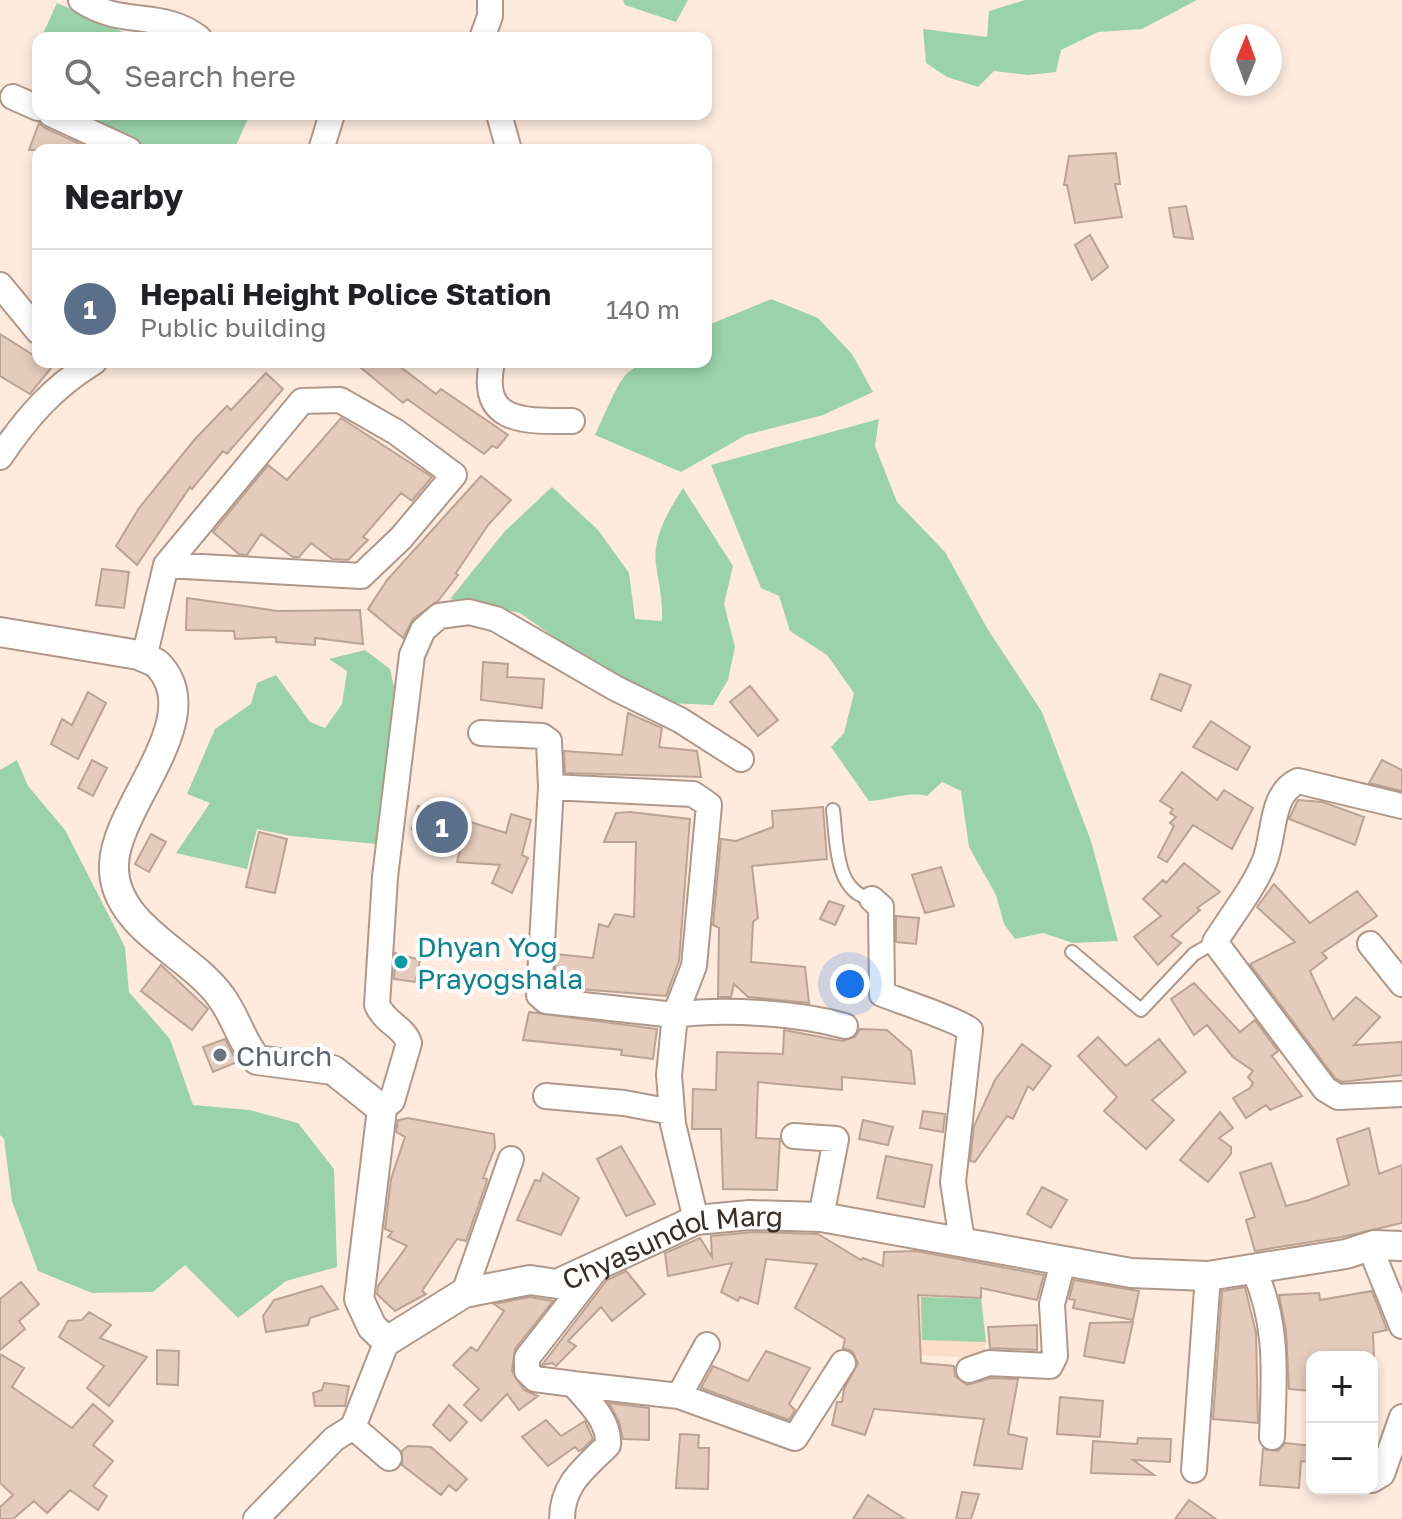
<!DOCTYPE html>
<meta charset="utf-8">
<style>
:root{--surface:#fff;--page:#f2f2f2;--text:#202124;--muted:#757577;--line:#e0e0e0;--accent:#256d79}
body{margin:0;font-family:"Golos Text",sans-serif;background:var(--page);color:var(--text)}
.controls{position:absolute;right:24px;bottom:24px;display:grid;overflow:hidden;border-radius:16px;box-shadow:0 4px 12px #0003}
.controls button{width:72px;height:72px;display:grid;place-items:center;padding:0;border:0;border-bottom:2px solid var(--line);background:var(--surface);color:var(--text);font:40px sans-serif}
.compass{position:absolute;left:1210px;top:24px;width:72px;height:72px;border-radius:50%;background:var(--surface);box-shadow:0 4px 12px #0003;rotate:1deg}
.you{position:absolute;left:850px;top:984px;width:28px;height:28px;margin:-20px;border:6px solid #fff;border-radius:50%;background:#1a73e8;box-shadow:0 0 0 12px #1a73e833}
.badge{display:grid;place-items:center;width:52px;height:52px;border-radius:50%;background:var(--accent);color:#fff;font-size:26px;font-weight:700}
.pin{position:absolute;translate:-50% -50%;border:4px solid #fff;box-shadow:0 2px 8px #0006}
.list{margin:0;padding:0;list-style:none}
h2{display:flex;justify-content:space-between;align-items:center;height:104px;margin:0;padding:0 32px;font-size:34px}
h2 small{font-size:26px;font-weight:400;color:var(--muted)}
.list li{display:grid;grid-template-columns:52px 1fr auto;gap:24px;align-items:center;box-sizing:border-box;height:120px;padding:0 32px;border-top:2px solid var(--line)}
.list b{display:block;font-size:30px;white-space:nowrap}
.list p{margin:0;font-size:26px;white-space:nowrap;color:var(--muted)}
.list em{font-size:26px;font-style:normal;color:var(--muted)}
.icon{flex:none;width:44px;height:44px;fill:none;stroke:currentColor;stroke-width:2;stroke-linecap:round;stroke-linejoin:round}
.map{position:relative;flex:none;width:1402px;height:1519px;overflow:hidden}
.search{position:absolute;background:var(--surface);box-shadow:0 4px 12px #0003;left:32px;top:32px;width:680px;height:88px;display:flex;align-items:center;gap:20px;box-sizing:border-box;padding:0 28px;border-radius:16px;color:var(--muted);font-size:30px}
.panel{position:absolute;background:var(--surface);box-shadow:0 4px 12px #0003;left:32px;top:144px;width:680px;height:224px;border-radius:16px}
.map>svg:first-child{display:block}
.built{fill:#fcddc9}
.green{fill:#9ad2a9}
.building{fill:#e4cbbc;stroke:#baa394;stroke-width:2}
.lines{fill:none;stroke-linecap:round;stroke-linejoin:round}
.service-casing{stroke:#af9889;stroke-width:16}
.minor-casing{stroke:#af9889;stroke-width:28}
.tertiary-casing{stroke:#af9889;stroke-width:32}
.service{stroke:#fff;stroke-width:12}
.minor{stroke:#fff;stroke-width:24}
.tertiary{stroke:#fff;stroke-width:28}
.culture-dot{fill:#0f9aa8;stroke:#fff;stroke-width:3}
.worship-dot{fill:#6b7280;stroke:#fff;stroke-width:3}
.labels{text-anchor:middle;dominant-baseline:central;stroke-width:8;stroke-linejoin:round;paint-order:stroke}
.culture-label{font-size:28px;fill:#0d838f;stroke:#fff;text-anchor:start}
.worship-label{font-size:28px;fill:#5b616d;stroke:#fff;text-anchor:start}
.street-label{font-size:28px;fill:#372e28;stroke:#fff}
</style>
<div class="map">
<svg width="1402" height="1519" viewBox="0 0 1402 1519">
<rect width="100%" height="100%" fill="#feebde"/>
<path class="built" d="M956,1251L979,1253L986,1342L983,1358L896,1354L885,1280L954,1277Z"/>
<path class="green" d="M623,0H688L676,22L625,5Z
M1025,0H1197L1142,29L1098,32L1061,50L1056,72L1028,75L994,71L978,87L947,77L926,63L923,29L987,37L989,11Z
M57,3L137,38H41Z
M71,114H250L234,150H148Z
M771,299L818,318L852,354L873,392L823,415L746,435L681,472L595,435C631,358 620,362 706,362V326Z
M879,419L875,446L897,502L945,552L987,628L1042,712L1091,841L1118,941L1073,943L1043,933L1015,939L1004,924L996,895L969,847L961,791L942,782L927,796C907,791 890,800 869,801L831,747L844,733L854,693L827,655L790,631L779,596L761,588L711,465Z
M552,487L598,530L629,573L635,619L662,621C663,601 659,585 656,565C652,537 669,510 683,488L733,566L724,604L735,647L728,680L713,705L667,703L584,658L520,613L450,599L505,531Z
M365,650L390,669L394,687L377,844L291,836L257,829L247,869L176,853L210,803L187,794L215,729L251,704L257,683L276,675L310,722L325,728L342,704L347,671L329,659Z
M17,760L28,786L65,830L125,947L129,992L170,1039L193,1105L249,1110L298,1123L334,1169L337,1267L286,1281L238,1318L185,1265L153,1292L92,1293L38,1271L12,1201L4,1139L0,1135V770Z
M921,1297L981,1299L986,1342L922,1340Z"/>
<path class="building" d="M39,123L45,128L93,150H29Z
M1116,153L1120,184H1115L1122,217L1075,223L1067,185H1064L1069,156Z
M1186,206L1193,239L1174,237L1169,208Z
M1090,235L1108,267L1092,280L1075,245Z
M0,334L38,358V362H56L30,394L0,376Z
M354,362H394L436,394L441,389L508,435L497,448L492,446L484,454L407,399L403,403Z
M266,373L283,389L227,454L223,451L192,489L190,487L137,565L116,546L139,508L195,439L227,406L231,410Z
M341,418L432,477L412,501L401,493L363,537L368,540L348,560L332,559L311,543L299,557H293L261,534L247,555L239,554L213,532L268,465L287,480Z
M481,476L511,500L488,525L456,573L458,575L438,601L413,619L403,638L368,609L387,580Z
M102,569L129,572L124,608L96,605Z
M187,598L278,611L360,610L363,644L315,638V645L276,642V637L235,639L234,631L186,630Z
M483,662L508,664L507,677L544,679L542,708L481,700Z
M1160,674L1191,685L1181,711L1151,699Z
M750,686L778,720L758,736L730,702Z
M88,692L106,703L78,759L51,744L62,719L72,725Z
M628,713L662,728L659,747L697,751L701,777L565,773L564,751L622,755Z
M1211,721L1250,747L1237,770L1193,747Z
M92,760L107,768L93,796L78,788Z
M1382,760L1402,770V791L1369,783Z
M1182,772L1217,800L1224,790L1253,808L1232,849L1193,825L1167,862L1158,857L1174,826L1170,823L1176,817L1170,813L1173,809L1160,801Z
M1298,800L1323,802L1364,817L1355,845L1289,819Z
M418,806L506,833L511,814L531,820L522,855L528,858L512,893L492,883L500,865L457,862L462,843L412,829Z
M823,807L827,859L752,866L758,918L753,922L751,962L805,967L809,1003L748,997L734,984L731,997H718L719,928L713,925L721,839L736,841L773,827L772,811Z
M630,812L690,819L679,961L666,996L554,987L556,954L593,958L599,924L608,927L615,914L634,917L636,842H604L616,813Z
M259,832L287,839L275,893L246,887Z
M151,834L166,842L149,872L135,864Z
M1184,863L1220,892L1197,908L1200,910L1171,936L1181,943L1158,965L1134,937L1161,916L1143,899L1163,880L1166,883Z
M941,867L954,906L925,913L912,875Z
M1274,884L1310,923L1357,891L1377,916L1322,953L1327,958L1310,971L1333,1020L1356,997L1380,1017L1354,1045L1402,1042V1075L1342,1082L1335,1078L1250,964L1295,942L1257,907Z
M829,901L844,906L835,925L820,919Z
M896,916L919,918L916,944L896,942Z
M395,953L420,960L415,982L394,979Z
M161,965L208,1009L192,1030L141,991Z
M1194,983L1240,1032L1255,1020L1278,1051L1272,1056L1302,1096L1270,1110L1266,1105L1246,1118L1233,1098L1250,1088L1253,1083L1248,1077L1253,1071L1233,1057L1207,1025L1194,1035L1171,999Z
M529,1012L657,1029L653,1059L621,1055L622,1050L523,1040Z
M860,1029L887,1030L911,1051L915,1084L842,1077V1090L758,1082L756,1138L780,1139L777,1190L723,1189L721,1129H692L693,1089L716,1090L717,1052L783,1054L784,1030L842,1041L855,1037Z
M1098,1037L1126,1066L1159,1039L1186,1072L1152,1100L1174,1120L1146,1149L1104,1111L1117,1097L1078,1056Z
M225,1039L237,1062L213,1072L203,1047Z
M1022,1044L1051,1066L1033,1090L1028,1086L1013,1119L1007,1116L975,1162L970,1161L974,1126L995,1080Z
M923,1111L945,1114L943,1132L920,1128Z
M1220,1112L1233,1128L1219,1138L1231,1147V1154L1208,1182L1180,1160Z
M408,1118L494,1134L495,1148L483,1178L487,1179L486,1184L466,1241L457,1239L422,1291L426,1294L395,1311L377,1294L378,1286L407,1246L388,1237L392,1232L385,1229L391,1179L405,1137L396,1132L398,1120Z
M863,1120L893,1127L888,1145L859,1139Z
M1369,1128L1379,1174L1402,1165V1223L1342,1237L1255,1251L1246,1220L1255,1217L1240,1173L1271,1163L1286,1206L1309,1200L1349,1185L1337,1139Z
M621,1146L655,1204L626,1216L597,1159Z
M886,1156L932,1165L924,1207L877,1198Z
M543,1173L579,1198L561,1235L517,1220L535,1180L540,1181Z
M1042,1187L1067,1200L1051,1228L1027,1214Z
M754,1232L818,1234L861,1260L863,1258L883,1266L884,1252L916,1251L1044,1275L1037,1300L981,1288V1298L918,1295L921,1363L954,1366L955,1376L967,1385L991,1378L1018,1379L1008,1434L1027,1438L1022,1469L974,1465L984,1419L874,1409L865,1435L832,1425L837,1402H842L844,1389L858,1363L852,1351L843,1348L845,1339L795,1308L817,1264L766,1259L758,1304L740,1297L738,1301L721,1292L732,1263L668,1276L665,1253L700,1238L712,1257L711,1236Z
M626,1271L645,1294L612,1321L601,1307L568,1341L576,1346L556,1366L552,1363L542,1365L607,1280Z
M1074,1280L1139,1291L1133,1320L1073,1308L1075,1300L1069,1299Z
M21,1282L39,1304L19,1321L25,1329L0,1350V1299Z
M322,1286L338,1309L310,1318L308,1325L266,1332L263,1316L274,1300Z
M1245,1287L1256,1333L1258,1423L1213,1419L1222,1291Z
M1372,1291L1387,1330L1373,1333L1374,1357H1312V1391L1289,1389L1286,1330L1279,1295L1319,1293L1320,1300Z
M530,1297L553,1301L515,1349L512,1371L524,1390L538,1396L519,1410L507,1394L481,1421L464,1405L479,1389L453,1365L471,1347L477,1351L504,1311L494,1304Z
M89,1312L111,1325L100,1338L147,1357L109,1406L87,1388L104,1366L59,1337L68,1321L82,1320Z
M1133,1322L1124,1363L1084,1356L1090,1323Z
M1037,1325V1350L990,1348L988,1327Z
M157,1350L179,1351L178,1385L157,1384Z
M766,1351L810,1368L789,1404L795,1410L789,1420L701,1388L713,1366L748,1381Z
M0,1354L24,1368L12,1387L72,1428L93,1404L113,1421L93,1445L113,1461L93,1486L107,1496L98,1510L70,1490L47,1513L34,1501L13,1519H0V1507L13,1495L0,1483Z
M324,1383L349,1386L345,1406H315L313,1393L322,1390Z
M1060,1397L1103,1401L1100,1437L1057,1434Z
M609,1403L649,1408V1440L623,1439L619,1422Z
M449,1405L467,1422L450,1441L433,1425Z
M546,1420L561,1436L585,1421L593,1439L583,1449L579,1451L575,1447L548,1466L522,1437Z
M680,1434L699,1435L698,1448H709L708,1489L676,1488Z
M1138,1438L1171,1439L1170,1462L1133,1460L1154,1475L1091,1473L1093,1441L1137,1444Z
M1285,1443L1312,1446V1462L1301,1461L1299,1488L1260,1485L1263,1449L1278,1451Z
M408,1446L431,1447L467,1479L456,1491L449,1485L441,1495L402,1465V1451Z
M962,1492L979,1494L971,1519H956Z
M868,1495L905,1519H853Z
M1189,1500L1216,1519H1175Z"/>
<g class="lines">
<g class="service-casing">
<path id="service" d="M833,810C837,840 834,893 872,899
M1072,952L1141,1010L1194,954L1215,942"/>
</g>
<g class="minor-casing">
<path id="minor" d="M81,0C121,28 162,9 199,38
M482,38L490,16V0
M13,97L38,108
M51,114L129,150
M499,114L509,150
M321,150L332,114
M0,285L38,331
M492,362C479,424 524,421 572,421
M0,457C27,417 53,387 94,362
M144,658L166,565L302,401L340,400L396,432L454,475L401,538L361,576L166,565
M481,733L542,736L549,741L551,787L539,995L546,1001L675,1015L694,966L709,805L693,794L551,787
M1402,806L1298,781C1270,794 1275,834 1265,860C1254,888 1231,916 1215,942L1325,1089L1338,1097L1402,1094
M872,899L881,907L882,994C900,1001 958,1020 970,1030L953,1182L962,1241
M1370,944L1402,984
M546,1096L624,1103L672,1112
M382,1109L392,1101L409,1043C404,1027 386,1024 377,1005L385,877L412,655L423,630L439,616L469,612L496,619L615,688L680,720L741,759
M794,1136L836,1139L821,1217
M696,1220L673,1124L669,1075L675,1015C725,1008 797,1013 845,1026
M1374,1245L1376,1262L1402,1326
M1254,1270C1279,1325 1274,1378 1272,1437
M464,1293L511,1159
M969,1370L989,1363L1050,1366L1055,1356L1052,1304L1063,1262
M573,1384L679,1396L707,1345
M679,1396L795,1438L843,1363
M353,1427L389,1458
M1194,1470L1208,1276
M1372,1480L1382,1474L1402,1417
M256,1519L334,1439L353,1427L387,1341
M562,1519C562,1484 584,1469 608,1445C610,1421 588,1401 573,1384L535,1379L527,1371V1358L598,1267"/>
</g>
<g class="tertiary-casing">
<g id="tertiary">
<path id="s1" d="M0,632L139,655C146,659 156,661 160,667C207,720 116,806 114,864C111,926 190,953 221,997C236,1017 241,1041 257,1060L333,1070L382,1109L359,1299L372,1327L387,1341L464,1293L530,1280L557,1284L696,1220L750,1215L821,1217L1131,1273L1208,1276L1346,1254L1374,1245L1402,1246"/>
</g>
</g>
<use href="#service" class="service"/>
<use href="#minor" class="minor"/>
<use href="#tertiary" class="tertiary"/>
</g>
<circle class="culture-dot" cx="401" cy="962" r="8"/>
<circle class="worship-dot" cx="220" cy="1055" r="8"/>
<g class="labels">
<g class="culture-label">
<text x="417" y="946">Dhyan Yog<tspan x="417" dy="32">Prayogshala</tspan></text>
</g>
<g class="worship-label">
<text x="236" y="1055">Church</text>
</g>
<g class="street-label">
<text stroke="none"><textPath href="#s1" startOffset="1318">Chyasundol Marg</textPath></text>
</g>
</g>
</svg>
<div class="controls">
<button>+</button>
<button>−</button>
</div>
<svg class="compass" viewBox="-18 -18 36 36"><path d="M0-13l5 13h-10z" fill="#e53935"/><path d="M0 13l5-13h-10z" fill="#757577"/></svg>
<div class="you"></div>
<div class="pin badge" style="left:442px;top:827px;background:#5c6f8a">1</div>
<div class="search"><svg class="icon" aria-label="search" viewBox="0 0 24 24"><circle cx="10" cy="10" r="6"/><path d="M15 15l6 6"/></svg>Search here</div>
<section class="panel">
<h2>Nearby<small></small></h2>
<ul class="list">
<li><span class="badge" style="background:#5c6f8a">1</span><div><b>Hepali Height Police Station</b><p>Public building</p></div><em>140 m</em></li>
</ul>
</section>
</div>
